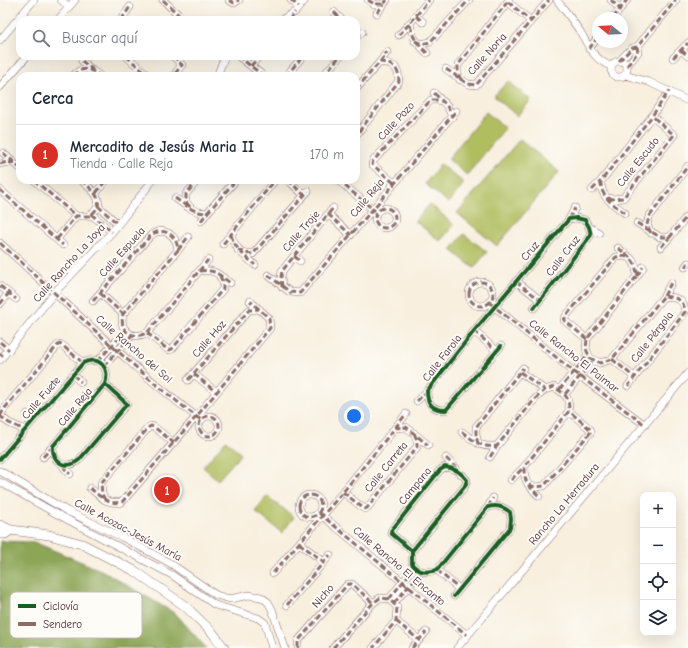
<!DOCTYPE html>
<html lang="es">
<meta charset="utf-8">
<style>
:root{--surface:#fff;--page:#f2f2f3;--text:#1f2937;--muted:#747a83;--line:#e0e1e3;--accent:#d93025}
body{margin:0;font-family:"Comic Neue",sans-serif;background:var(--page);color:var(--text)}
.controls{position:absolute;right:12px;bottom:12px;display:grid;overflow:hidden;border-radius:8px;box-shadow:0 4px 16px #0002}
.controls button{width:36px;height:36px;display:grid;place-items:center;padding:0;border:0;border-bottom:1px solid var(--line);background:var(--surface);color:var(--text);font:20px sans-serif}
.compass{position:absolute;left:592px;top:12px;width:36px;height:36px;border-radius:50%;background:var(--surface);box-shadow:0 4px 16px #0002;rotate:288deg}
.you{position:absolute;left:354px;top:416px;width:14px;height:14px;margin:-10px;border:3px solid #fff;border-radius:50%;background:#1a73e8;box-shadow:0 0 0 6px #1a73e833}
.badge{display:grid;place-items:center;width:26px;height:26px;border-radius:50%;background:var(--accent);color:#fff;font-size:13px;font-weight:700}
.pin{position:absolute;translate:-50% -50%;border:2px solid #fff;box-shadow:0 1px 4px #0006}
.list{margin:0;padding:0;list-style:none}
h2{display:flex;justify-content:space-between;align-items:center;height:52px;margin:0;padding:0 16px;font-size:17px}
h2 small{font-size:13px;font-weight:400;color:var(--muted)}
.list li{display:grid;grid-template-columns:26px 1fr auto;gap:12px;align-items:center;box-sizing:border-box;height:60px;padding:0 16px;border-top:1px solid var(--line)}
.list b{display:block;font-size:15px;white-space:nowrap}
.list p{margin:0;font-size:13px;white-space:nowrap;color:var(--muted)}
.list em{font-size:13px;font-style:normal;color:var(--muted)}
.icon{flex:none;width:22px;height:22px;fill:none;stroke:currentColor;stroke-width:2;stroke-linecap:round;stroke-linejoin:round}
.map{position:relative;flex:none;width:688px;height:648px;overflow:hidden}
.search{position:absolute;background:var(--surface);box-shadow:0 4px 16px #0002;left:16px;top:16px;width:344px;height:44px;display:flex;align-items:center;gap:10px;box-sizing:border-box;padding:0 14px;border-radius:12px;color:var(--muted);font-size:15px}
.panel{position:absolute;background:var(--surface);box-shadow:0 4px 16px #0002;left:16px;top:72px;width:344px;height:112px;border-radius:12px}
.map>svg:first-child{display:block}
.green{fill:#b1be60;stroke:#7e6e46}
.forest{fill:#8ca556;stroke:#6b6240}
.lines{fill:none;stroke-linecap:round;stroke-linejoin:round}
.minor-casing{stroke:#87686a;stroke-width:8}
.major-casing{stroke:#87686a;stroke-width:10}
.minor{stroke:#fff;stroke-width:7}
.major{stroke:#fff;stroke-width:9}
.quiet{stroke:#8d6e63;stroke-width:3;stroke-dasharray:6 3;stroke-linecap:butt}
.cycleway-casing{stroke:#fdfcf7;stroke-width:6}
.cycleway{stroke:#1b5e20;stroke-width:4}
.labels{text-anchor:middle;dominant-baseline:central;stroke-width:4;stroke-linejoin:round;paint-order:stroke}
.street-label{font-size:11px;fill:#4a1f2b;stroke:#fdfcf7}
.key{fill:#fdfcf7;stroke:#c7baba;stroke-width:1}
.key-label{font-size:11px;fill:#4a1f2b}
</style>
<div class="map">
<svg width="688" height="648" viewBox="0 0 688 648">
<rect width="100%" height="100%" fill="#fdfcf7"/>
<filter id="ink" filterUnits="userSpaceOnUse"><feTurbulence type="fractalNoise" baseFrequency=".025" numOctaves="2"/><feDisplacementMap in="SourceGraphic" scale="8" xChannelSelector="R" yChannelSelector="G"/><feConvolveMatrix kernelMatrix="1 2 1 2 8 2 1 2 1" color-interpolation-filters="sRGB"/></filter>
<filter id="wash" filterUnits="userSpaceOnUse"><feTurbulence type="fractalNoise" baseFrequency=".012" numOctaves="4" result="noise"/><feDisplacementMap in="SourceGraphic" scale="16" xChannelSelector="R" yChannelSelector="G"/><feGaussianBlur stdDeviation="0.9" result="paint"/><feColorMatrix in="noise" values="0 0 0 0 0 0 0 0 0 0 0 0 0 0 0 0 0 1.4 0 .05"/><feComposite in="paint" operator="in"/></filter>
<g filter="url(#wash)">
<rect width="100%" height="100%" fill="#f8efde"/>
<path class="green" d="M508,81L531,100L517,116L494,96Z
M486,112L505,128L467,175L448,159Z
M520,139L559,172L497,246L457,213Z
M440,164L464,183L449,203L425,184Z
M430,204L454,225L440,241L415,221Z
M464,234L487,252L474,268L451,250Z
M226,440L241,454L218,480L203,467Z
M267,496L294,517L282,533L255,511Z"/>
<path class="forest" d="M0,541L34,542L103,571L176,614L206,648H0Z"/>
</g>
<g filter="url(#ink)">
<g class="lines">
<g class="minor-casing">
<path id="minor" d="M61,0L69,7
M163,0L184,20
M229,0L234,3L239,0
M291,0L299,7
M368,0L374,4H384L387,0
M557,0C565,11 574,22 581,33C590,49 594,59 612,67
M611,0L620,9
M508,2L531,21
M334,12L342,20
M377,13L384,4
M416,16L423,22
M613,18L627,0
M58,20L75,0
M121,20L130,7
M281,20L295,12L305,0
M399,35L410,23
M356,37L362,32
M0,40L34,0
M415,41L422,44L430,42L469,0
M589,49L598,37
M681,50L688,56
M427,53C417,43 412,38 410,23L429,0
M126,56L149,76
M173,56L182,65L173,76
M238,56L261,74
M673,58L688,43
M82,61L92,70
M619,61L632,48L637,47
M611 69a8 8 0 1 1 16 0a8 8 0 1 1-16 0Z
M380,62L387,52
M251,66L259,56
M627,66L638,52L637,47L676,0
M446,69L468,84L476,85L549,0
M625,75L649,82L688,101
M73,76C82,66 90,68 100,76
M217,76L225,56
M286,76L303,56
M323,76L340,56
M460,80L458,73V65L509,0
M0,87L27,56
M356,89L380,62L387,63L395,67L398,73L399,81L356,135
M434,93C442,101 449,106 452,117
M3,153L14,163
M0,164C9,161 13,162 20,168
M34,180L76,216H89C109,203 93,190 81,180
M288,180L304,195
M338,180L375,211
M394,183L374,166L372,164L373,161L431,100H438L444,102
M0,190L63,245
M592,190L601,181
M96,193L106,180
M175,198C185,205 194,213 207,213L236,180
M608,198L613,199L623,198L674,135L652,116
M98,206L118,224
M190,207L186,202V194L198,180
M375 218a10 10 0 1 1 20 0a10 10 0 1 1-20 0Z
M625,213C613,204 600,197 601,181L652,116L669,91
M91,214L112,232
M328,214L351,235
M569,219L575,208
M201,221L207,213
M637,223L660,237H670L688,215
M589,227L599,233
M651,233L647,225L649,217L688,166
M231,235C235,249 245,256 255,265
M57,239L76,216
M0,243C67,303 130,367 201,420
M223,244L275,180
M661,247L670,237
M618,248C630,257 636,260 637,276L587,339L586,349L590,358L600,363L612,359L664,296C676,298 684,298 685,312L628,386
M178,250L188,237
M238,250L245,253L253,254L308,191
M294,256L300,261
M685,267L688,263
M199,271L208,260
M268,275L290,292L300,293L373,209L456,111
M637,276L643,267
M516,281L540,300
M469 294a12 12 0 1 1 24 0a12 12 0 1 1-24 0Z
M0,286L16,299
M282,287L281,277L282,271L333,208
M100,293L123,314
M664,296L671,283
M93,301L151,235C164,226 177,235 178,250L123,314C119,331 131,340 147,333L199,271C215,269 218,274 230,283
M490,303L573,371L645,425
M0,304L9,293
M474,331L497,351
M147,333L167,349L170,350L172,349L223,289V282L219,275
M587,339L566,322L564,320L566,316L616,257L624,256L630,258
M0,342L9,350
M501,346L446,410C433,410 427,405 427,391L474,331L569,219L576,218L585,220L589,227L591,235L534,308
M612,359L634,377
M0,360L55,292L112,232L153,180
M98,361L126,330
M104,366L132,335
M520,372L545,390
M194,374L216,392
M73,375L81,382
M188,380L249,310L259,309
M559,390L588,355
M565,394L593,361
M417,401L427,391
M27,414L34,420
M0,416L5,408L57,346L60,344L63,346L83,363
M0,416L9,423L25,430
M199 426a10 10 0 1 1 20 0a10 10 0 1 1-20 0Z
M395,428L406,414
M462,432C475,441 480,448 497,446L535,399L545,390L554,387C566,395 569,396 569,411L524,467C524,483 529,486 539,496
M478,443L476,435V427L523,368
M43,457L53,446
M490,457L497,446
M446,458L456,468
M0,459L83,363C100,355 110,368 105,384L53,446C52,462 65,471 79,460L127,404L105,384
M63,465L65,469L70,474
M0,471L67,511L122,537L170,563L216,595L230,599L249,595L261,597L268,602L272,609L285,648
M511,480L524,467
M0,482L57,514L172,575L215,605L258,618L265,623L272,648
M529,485L535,487L544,486L590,433L591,431L590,429L569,411
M90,488C101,497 107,505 122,502L196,417L270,328L269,318L250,301
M343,492L363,508L365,509L367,508L417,447V440L414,433
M299 506a11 11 0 1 1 22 0a11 11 0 1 1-22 0Z
M105,500L102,494L101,483L149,427L151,426L154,427L174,443
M488,507L493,498
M319,513L467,635
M299,543L324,562
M412,551L392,534L391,531L440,470L445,467C455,468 461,472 467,480L465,486L412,551V564C419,573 426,573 437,570L488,507C497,505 502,506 510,512L511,519L510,528L454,596
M437,570L459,589
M273,573L343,492L395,428L406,427L428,445
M389,599L415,567
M394,603L421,572
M287,605L330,555
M396,621L419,640
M298,648V641L348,584H352L373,603
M333,648L373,603L380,598L389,599L397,607L396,621L373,648
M412,648L426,632
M457,648L688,373"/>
</g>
<g class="major-casing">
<path id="major" d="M0,525L11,530L49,535L82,544L135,571L185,606L212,632L224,648
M0,534H5L11,530"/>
</g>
<use href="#minor" class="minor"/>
<use href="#major" class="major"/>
<path class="quiet" d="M163,0L184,20
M229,0L234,3L239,0
M291,0L299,7
M368,0L374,4H384L387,0
M611,0L620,9
M508,2L531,21
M334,12L342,20
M377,13L384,4
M416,16L423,22
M613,18L627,0
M121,20L130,7
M289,20L295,12
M399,35L410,23
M356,37L362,32
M415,41L422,44L430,42L469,0
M589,49L598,37
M681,50L688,56
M427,53C417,43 412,38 410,23L429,0
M126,56L149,76
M173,56L182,65L173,76
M238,56L261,74
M673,58L688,43
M82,61L93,70
M619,61L632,48L637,47
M380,62L387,52
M251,66L259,56
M627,66L638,52L637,47L676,0
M446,69L468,84L476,85L549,0
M73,76C82,66 90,68 100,76
M286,76L303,56
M323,76L340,56
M461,80L458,73V65L509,0
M356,89L380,62L387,63L395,67L398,73L399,81L356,135
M434,93C442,101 449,106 452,117
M3,153L15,163
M0,164C9,161 13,162 20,168
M34,180L76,216H89C109,203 93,190 81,180
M288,180L304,195
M338,180L375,211
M394,183L374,166L372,164L373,161L431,100H438L444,102
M0,190L63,245
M592,190L601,181
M96,193L106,180
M175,198C185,205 194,213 207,213L236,180
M608,198L613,199L623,198L674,135L652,116
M98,206L118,224
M190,207L186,202V194L198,180
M375 218a10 10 0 1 1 20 0a10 10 0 1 1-20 0Z
M625,213C613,204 600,197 601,181L652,116L669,91
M91,214L112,232
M328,214L351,235
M569,219L575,208
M201,221L207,213
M637,223L660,237H670L688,215
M651,233L647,225L649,217L688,166
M231,235C235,249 245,256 255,265
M57,239L76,216
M0,243C67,303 130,367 201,420
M223,244L275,180
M661,247L670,237
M618,248C630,257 636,260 637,276L587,339L586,349L590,358L600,363L612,359L664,296C676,298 684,298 685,312L628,386
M178,250L188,237
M238,250L245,253L253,254L308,191
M294,256L300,261
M685,267L688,263
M199,271L208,260
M268,275L290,292L300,293L373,209L456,111
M637,276L643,267
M516,281L540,300
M469 294a12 12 0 1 1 24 0a12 12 0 1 1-24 0Z
M0,286L16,299
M282,287L281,277L282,271L333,208
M100,293L123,314
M664,296L671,283
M93,301L151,235C164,226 177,235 178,250L123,314C119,331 131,340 147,333L199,271C215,269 218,274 230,283
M490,303L573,371L645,425
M0,304L9,293
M474,331L497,351
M147,333L167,349L170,350L172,349L223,289V282L219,275
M587,339L566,322L564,320L566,316L616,257L624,256L630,258
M0,342L9,350
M0,354L3,356
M612,359L634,377
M98,361L126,330
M104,366L132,335
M520,372L545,390
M194,374L216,392
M73,375L81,382
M188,380L249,310L259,309
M559,390L588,355
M565,394L593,361
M417,401L427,391
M0,416L5,408L57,346L60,344L63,346L83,363
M0,416L9,423L25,430
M199 426a10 10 0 1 1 20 0a10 10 0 1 1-20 0Z
M395,428L406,414
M462,432C475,441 480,448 497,446L535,399L545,390L554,387C566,395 569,396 569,411L524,467C524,483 529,486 539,496
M478,444L476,435V427L523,368
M43,457L53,446
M490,457L497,446
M446,458L456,468
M63,465L65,469L70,474
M511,480L524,467
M529,485L535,487L544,486L590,433L591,431L590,429L569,411
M90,488C101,497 107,505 122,502L196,417L270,328L269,318L250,301
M343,492L363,508L365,509L367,508L417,447V440L414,433
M299 506a11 11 0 1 1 22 0a11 11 0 1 1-22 0Z
M105,500L102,494L101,483L149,427L151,426L154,427L174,443
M488,507L493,498
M319,513L467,635
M299,543L324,562
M437,570L459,589
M273,573L343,492L395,428L406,427L428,445
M389,599L415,567
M394,603L421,572
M287,605L330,555
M396,621L419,640
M298,648V641L348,584H352L373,603
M333,648L373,603L380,598L389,599L397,607L396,621L373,648
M412,648L426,632"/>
<g class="cycleway-casing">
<path id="cycleway" d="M501,346L446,410C433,410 427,405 427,391L474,331L569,219L576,218L585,220L589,227L591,235L534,308
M0,459L83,363C100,355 110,368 105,384L53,446C52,462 65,471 79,460L127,404L105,384
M412,551L392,534L391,531L440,470L445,467C455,468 461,472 467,480L465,486L412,551V564C419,573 426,573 437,570L488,507C497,505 502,506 510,512L511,519L510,528L454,596"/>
</g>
<use href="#cycleway" class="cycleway"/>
</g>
</g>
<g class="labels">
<g class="street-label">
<text transform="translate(487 54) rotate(-48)">Calle Noria</text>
<text transform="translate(396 121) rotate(-47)">Calle Pozo</text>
<text transform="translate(638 162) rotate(-51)">Calle Escudo</text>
<text transform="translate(367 198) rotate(-50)">Calle Reja</text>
<text transform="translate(301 231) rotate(-49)">Calle Troje</text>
<text transform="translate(530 251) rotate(-50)">Cruz</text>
<text transform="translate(122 252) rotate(-48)">Calle Espuela</text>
<text transform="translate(563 256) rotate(-52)">Calle Cruz</text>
<text transform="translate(69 263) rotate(-48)">Calle Rancho La Joya</text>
<text transform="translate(652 337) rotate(-52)">Calle Pérgola</text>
<text transform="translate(209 339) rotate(-49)">Calle Hoz</text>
<text transform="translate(134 349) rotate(41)">Calle Rancho del Sol</text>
<text transform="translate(574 356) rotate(38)">Calle Rancho El Palmar</text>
<text transform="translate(442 358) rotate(-52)">Calle Farola</text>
<text transform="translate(41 398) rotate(-49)">Calle Fuete</text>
<text transform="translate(75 407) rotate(-50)">Calle Reja</text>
<text transform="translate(386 467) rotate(-51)">Calle Carreta</text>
<text transform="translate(415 486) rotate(-51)">Campana</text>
<text transform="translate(564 504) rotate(-50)">Rancho La Herradura</text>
<text transform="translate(128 530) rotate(28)">Calle Acozac-Jesús María</text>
<text transform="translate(399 566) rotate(40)">Calle Rancho El Encanto</text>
<text transform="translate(323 596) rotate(-49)">Nicho</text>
</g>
</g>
<rect x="10" y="592" width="132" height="46" rx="6" class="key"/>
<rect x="18" y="604" width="18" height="4" fill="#1b5e20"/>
<rect x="18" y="622" width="18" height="4" fill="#8d6e63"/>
<g class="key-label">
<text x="43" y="610">Ciclovía</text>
<text x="43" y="628">Sendero</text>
</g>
</svg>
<div class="controls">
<button>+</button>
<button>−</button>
<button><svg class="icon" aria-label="locate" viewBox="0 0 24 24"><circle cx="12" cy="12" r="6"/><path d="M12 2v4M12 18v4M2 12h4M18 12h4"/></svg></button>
<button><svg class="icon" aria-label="layers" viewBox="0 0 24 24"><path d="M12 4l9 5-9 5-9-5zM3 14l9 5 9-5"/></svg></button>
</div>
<svg class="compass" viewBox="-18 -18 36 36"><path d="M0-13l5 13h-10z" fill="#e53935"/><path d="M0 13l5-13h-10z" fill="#747a83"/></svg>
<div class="you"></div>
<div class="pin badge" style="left:167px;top:490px">1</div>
<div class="search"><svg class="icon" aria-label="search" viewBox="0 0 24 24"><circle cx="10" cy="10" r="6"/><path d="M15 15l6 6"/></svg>Buscar aquí</div>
<section class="panel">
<h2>Cerca<small></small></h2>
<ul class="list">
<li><span class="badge">1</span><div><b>Mercadito de Jesús Maria II</b><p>Tienda · Calle Reja</p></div><em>170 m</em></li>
</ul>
</section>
</div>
